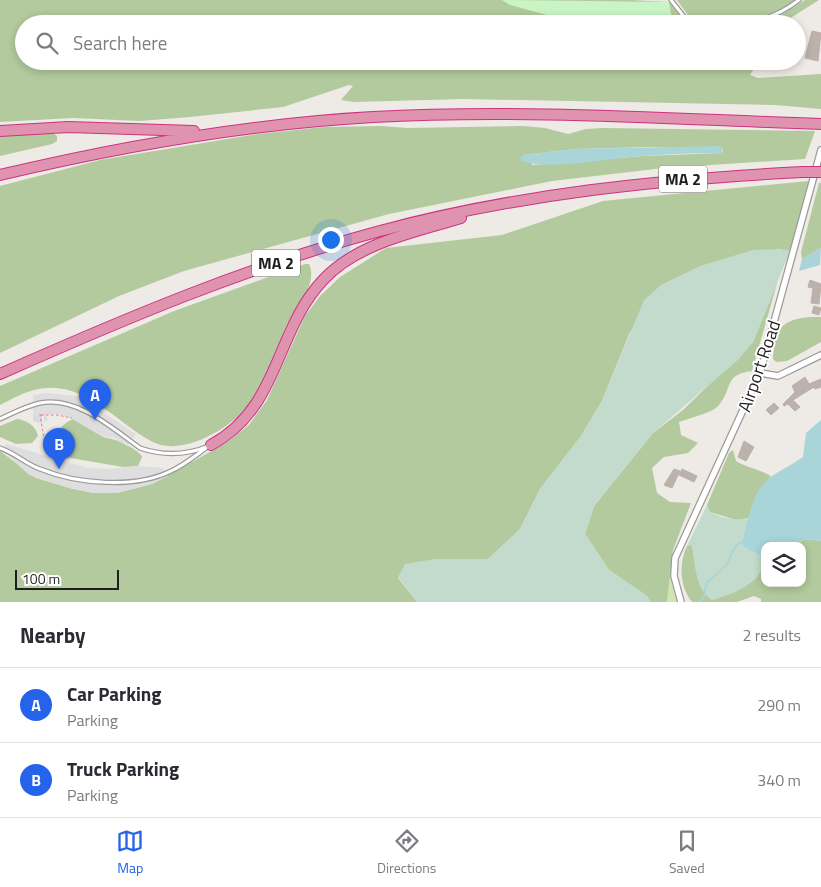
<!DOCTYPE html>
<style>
:root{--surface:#fff;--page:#f2f2f3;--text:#2b2b33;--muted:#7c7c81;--line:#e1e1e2;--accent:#2563eb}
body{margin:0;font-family:"Titillium Web",sans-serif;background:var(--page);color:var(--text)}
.controls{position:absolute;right:15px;bottom:15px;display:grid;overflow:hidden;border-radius:10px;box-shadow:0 2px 8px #0003}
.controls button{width:45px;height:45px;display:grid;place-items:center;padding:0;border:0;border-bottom:1px solid var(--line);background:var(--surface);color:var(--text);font:25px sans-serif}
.scale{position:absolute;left:15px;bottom:12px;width:104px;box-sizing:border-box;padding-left:5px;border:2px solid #1e1e1e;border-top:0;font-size:14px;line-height:18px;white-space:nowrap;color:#1e1e1e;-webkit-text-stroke:4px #fff;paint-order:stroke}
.you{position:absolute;left:330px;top:239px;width:18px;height:18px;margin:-12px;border:4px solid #fff;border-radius:50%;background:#1a73e8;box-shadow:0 0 0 8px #1a73e833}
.badge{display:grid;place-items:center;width:32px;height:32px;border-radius:50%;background:var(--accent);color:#fff;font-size:16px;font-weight:700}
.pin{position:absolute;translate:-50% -41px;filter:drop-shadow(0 1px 2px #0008)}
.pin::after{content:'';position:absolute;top:26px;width:18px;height:15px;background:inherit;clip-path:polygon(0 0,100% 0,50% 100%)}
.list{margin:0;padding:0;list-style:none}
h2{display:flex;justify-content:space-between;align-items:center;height:65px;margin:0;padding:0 20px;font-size:21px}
h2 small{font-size:16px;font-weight:400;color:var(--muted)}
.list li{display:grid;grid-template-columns:32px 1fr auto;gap:15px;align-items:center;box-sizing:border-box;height:75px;padding:0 20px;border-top:1px solid var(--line)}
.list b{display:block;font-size:19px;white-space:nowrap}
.list p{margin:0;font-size:16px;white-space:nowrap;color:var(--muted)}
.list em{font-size:16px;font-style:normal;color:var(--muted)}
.icon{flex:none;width:28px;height:28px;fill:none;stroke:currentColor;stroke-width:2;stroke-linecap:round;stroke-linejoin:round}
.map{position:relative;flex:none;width:821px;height:602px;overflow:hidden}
.search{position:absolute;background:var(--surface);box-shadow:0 2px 8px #0003;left:15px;right:15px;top:15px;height:55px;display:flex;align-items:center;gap:12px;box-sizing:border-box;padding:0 18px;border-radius:28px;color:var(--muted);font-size:19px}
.sheet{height:215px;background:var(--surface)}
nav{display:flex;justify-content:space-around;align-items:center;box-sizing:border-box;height:70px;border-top:1px solid var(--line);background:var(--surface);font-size:14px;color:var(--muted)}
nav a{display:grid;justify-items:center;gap:2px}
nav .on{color:var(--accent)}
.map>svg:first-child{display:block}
.grass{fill:#d2e4af}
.forest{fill:#b2ca9d;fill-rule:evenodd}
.wetland{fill:#c3dbcc}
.park{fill:#c9f5c5}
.parking{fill:#dedede}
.plaza{fill:#d9dbe4}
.water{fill:#a9d5d8}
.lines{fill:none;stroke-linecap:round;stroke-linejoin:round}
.stream{stroke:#a9d5d8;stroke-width:2}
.building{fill:#bbb2ae;stroke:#bfafa8}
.lane-casing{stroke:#9b9b9b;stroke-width:5.5}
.street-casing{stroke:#9b9b9b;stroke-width:8}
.highway-casing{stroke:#cc3280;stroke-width:12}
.path{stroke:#ee767d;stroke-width:1;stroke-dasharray:2.5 2.5;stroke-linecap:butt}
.lane{stroke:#fff;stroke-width:3}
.street{stroke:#fff;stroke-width:5.5}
.highway{stroke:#df93ae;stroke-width:10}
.highway-bridge-casing{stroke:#cc3280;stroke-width:12;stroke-linecap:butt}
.highway-bridge{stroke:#df93ae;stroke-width:10}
.labels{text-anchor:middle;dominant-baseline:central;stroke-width:4;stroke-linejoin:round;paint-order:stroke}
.shield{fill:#fff;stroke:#626262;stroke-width:1}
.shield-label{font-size:16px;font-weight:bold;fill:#1e1e1e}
.street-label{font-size:18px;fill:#1e1e1e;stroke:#fff}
</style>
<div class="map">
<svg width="821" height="602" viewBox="0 0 821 602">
<rect width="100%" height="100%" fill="#eeeae5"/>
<path class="grass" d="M670,577L677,602H667Z"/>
<path class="forest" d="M0,0H632L669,2L687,24H24V61H759L750,75L758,78L821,74V109L775,105L463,99L354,102L341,100L353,86L349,85L283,107L190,117L140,121L73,118L0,122Z
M677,0H796C770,20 722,25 690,18Z
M805,0H819L781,24H743L778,17Z
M381,126L407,128L523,126L545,128L568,134L586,129L602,128L815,131L805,159L664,168L552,181L389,214L184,271L119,296L0,353V186L100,160L258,134L324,127ZM650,147L723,149L722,153L643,156L533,165L523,155L574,149Z
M51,132L57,136V141L52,144L0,156V134Z
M809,181L790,251L778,249L630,332L602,401L581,436L540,489L520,529L488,559H435L398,578L417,602H0V451L36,478L73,489L95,493H117L152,484L226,443L249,425L267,400L305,316L320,296L340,277L386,248L502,235L603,201Z
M819,183H821V248L802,259L801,252Z
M305,264H309C319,287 292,310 284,331C274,355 267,380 253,400C235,426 182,459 151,441C113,420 80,375 31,391C20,394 10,400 0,405V386L174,311Z
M778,280L752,371C724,374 733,388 719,405C713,413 689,418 679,422L681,435L698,443L688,453L664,457L652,468L657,493L670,502L691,503L673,550L667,602H650L647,596L609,570L585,534L594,506L653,433L683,410L753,342Z
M809,317H821V342L787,361L776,362L773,359C775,330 780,320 809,317Z
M17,419C27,420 36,426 38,436L32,443L16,444L0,437V426Z
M73,419L105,438C113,437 140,450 142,457L138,466L123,467L65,457L55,449C53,435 61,424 73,419Z
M733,450L736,461C747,468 759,469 771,476L758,492L748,518L736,520L710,512L707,505L729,453Z
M805,539L821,541V602H761V599L754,596L737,602H692C679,586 679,563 687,546L692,545L698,579L756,578L760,570L765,567V583H802V546H793Z"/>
<path class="wetland" d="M778,249L790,251L753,342L739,359L653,433L594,506L585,534L609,570L647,596L650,602H417L398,577L405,564L435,559H488L520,529L540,489L581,436L602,401L644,300L661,285L700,266L753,250Z
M707,505L710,512C723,518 733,521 748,518L742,543L744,547L759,555H765V567C760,570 759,575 755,579C745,589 725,597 712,600C695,590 695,563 692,545L687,546Z"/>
<path class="park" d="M502,0L669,2L673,24H580L510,5Z"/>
<path class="parking" d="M48,393L76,396L92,405L136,434L127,446L113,437L105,438L69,417L56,414L33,415V395Z
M6,444L88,468L110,469L138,466L163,468L168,476L152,484L117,493H94L73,489L29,475L4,452Z"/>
<path class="plaza" d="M45,414L48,420L44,421V416H42V424L33,421V415Z"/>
<path class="water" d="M722,146V153C696,153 669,154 642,156C608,158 552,171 521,161L520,158L523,155L574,149Z
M821,248L820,265L799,271L802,259Z
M821,420V541L805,539L793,546H765V555H759L744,547L742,543C747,522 753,488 772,476C783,469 793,464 803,457L806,433Z"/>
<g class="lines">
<path class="stream" d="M700,602L704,597L706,584L727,564L736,545L742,542"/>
</g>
<path class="building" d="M812,31L821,33L818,61L805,58Z
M810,280L821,284L819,304L811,303L813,288L808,287Z
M814,306L821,308L819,315L812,313Z
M805,377L809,384L821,379V387L815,389L814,387L793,400L800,407L795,411L788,404L784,406L783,404L795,392L792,386Z
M774,403L779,408L771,415L766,410Z
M744,441L754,447L746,461L738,457Z
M674,469L680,471L672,488L664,485Z
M682,469L697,476L694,482L679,475Z"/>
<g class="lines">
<g class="lane-casing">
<path id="lane" d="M671,0L685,18L696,24
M725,24C756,22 774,19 799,0
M0,419C13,413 26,406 40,403C77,396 112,428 140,448C163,456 187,455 209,446
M0,448C15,453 26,464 40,469C77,484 135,489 171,471C184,465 195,456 206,448"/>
</g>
<g class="street-casing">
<path id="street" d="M760,373L778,376L821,355
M681,602L674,576L675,558L760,373L821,150"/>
</g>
<g class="highway-casing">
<path id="highway" d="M0,131L68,127L194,131
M0,175C122,146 247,124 373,117C522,109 672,119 821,124
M0,374C124,319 249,266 380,231C518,194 661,179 803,172
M211,445C281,407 274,331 324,279C358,243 415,232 461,218"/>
</g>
<path class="path" d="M40,414L45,445L51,457
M41,415H57L72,418"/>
<use href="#lane" class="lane"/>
<use href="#street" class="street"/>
<use href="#highway" class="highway"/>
<g class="highway-bridge-casing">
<path id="highway-bridge" d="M803,172H821"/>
</g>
<use href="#highway-bridge" class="highway-bridge"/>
</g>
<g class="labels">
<g class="shield">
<rect x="659" y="165.5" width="48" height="27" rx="4"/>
<rect x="252" y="249.5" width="48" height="27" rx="4"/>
</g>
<g class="shield-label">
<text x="683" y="179">MA 2</text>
<text x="276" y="263">MA 2</text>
</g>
<g class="street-label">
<text transform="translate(759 366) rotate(-71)">Airport Road</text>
</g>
</g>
</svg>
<div class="controls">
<button><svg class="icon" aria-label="layers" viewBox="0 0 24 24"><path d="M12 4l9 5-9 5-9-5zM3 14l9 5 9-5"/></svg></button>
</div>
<div class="scale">100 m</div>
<div class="you"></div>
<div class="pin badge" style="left:95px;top:420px">A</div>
<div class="pin badge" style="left:59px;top:469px">B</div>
<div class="search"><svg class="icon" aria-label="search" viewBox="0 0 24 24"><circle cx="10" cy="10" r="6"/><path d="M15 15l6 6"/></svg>Search here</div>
</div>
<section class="sheet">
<h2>Nearby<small>2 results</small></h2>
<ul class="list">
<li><span class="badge">A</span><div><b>Car Parking</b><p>Parking</p></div><em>290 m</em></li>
<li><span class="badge">B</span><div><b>Truck Parking</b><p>Parking</p></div><em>340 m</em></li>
</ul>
</section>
<nav>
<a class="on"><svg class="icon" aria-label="map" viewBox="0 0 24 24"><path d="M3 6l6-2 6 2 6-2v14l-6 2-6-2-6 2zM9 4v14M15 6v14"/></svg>Map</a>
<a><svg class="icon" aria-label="directions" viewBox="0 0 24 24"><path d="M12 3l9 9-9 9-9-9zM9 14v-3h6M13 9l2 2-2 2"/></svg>Directions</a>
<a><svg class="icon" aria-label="saved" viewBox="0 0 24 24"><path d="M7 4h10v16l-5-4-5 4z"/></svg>Saved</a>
</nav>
